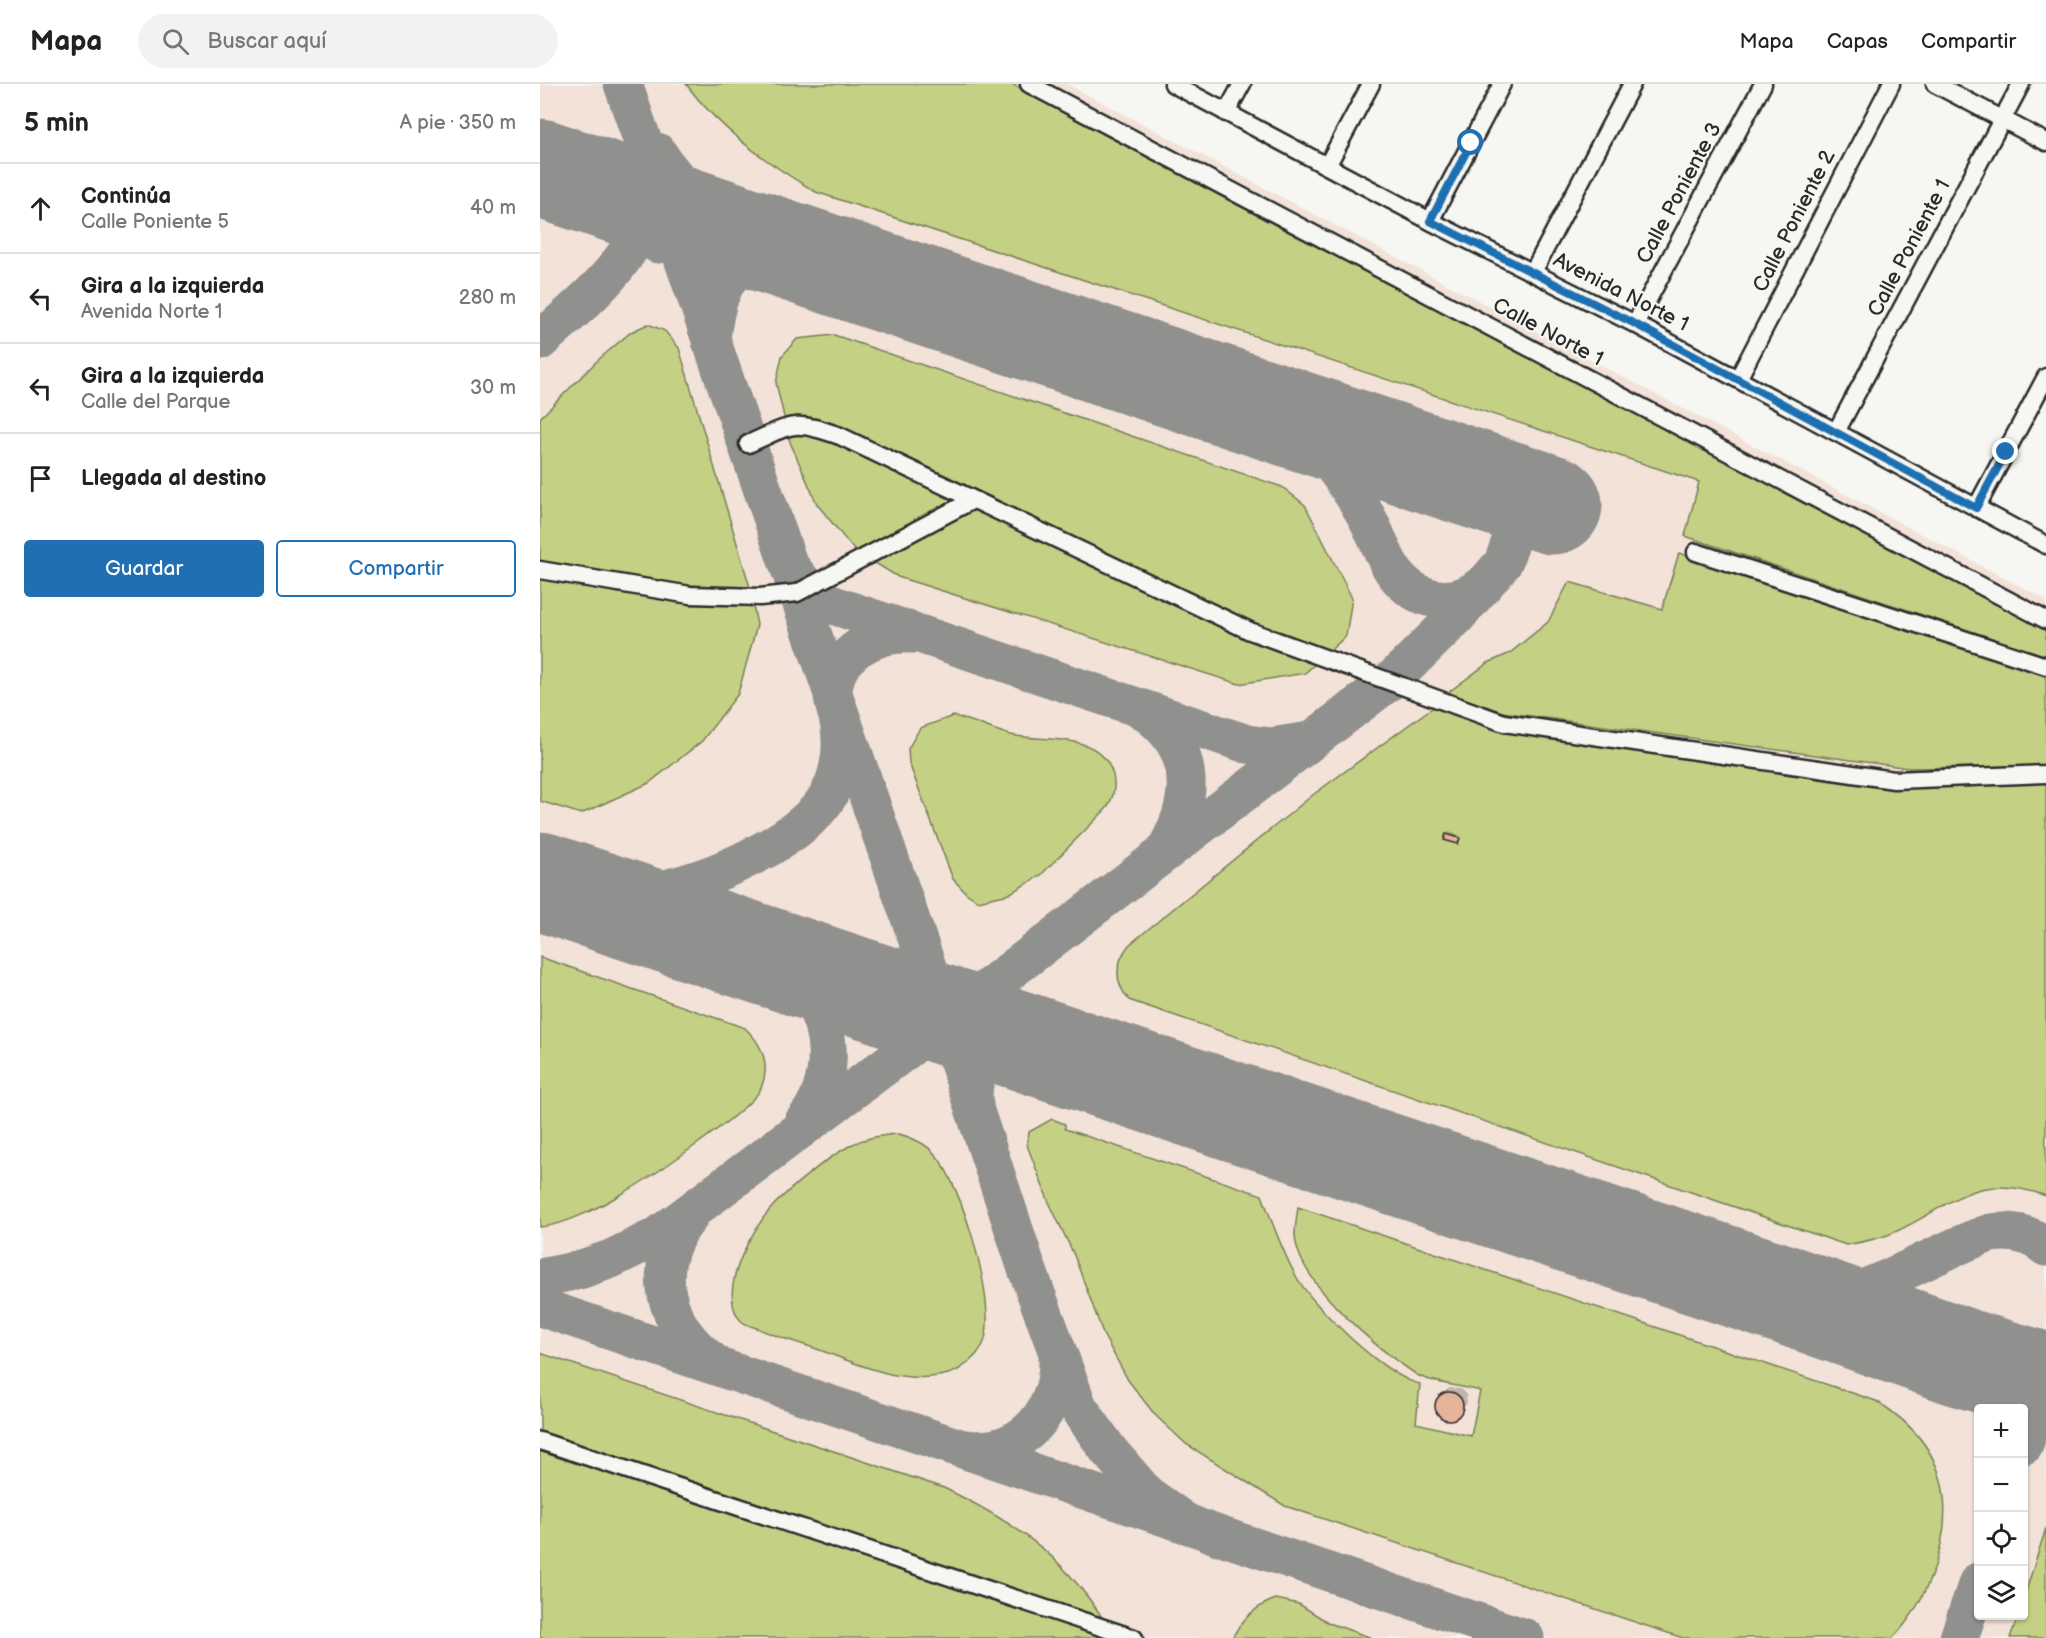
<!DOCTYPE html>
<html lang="es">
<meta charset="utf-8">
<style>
:root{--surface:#fff;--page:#f2f2f2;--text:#222;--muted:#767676;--line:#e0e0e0;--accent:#1f6fb2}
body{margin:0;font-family:"Balsamiq Sans",sans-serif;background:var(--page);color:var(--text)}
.controls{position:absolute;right:18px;bottom:18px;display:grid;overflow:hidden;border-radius:6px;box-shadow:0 2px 4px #0004}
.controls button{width:54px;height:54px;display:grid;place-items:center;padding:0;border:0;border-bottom:2px solid var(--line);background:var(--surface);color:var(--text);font:30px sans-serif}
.stop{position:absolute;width:18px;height:18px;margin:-14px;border:4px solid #1f6fb2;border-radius:50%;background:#fff}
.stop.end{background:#1f6fb2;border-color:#fff;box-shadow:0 2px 6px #0008}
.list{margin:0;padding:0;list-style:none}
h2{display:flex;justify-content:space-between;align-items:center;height:78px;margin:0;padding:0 24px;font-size:26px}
h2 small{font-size:20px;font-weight:400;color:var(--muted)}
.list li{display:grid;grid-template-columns:39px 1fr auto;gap:18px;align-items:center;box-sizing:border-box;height:90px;padding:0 24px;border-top:2px solid var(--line)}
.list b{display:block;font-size:22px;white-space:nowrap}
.list p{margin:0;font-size:20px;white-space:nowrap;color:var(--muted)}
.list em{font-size:20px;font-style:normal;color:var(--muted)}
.actions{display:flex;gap:12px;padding:18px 24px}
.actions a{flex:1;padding:14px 0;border:2px solid var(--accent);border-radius:6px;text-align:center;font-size:21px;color:var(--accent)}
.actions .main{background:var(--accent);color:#fff}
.icon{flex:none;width:33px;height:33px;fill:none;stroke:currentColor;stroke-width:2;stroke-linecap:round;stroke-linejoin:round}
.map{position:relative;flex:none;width:1506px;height:1554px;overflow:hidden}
header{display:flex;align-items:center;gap:36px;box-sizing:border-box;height:84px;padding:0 30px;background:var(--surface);border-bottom:2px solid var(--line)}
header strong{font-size:28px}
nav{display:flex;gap:33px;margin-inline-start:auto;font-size:21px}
.search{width:420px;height:54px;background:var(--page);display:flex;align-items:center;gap:15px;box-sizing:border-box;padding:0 21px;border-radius:33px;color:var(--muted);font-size:22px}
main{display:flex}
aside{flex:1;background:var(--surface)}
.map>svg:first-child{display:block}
.built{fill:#f2e2d8;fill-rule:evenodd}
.green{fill:#c4d184;stroke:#787e58;stroke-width:1.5}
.shadow{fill:#0003}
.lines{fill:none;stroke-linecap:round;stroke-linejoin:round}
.taxiway{stroke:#90908e;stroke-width:39}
.runway{stroke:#90908e;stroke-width:99}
.building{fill:#e7b39a;stroke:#2b2b2b;stroke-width:1.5}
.minor-casing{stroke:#2b2b2b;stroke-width:21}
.minor{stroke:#f6f6f2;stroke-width:16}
.route{stroke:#1f6fb2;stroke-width:8}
.labels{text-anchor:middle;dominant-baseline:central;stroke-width:4.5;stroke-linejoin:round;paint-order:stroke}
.street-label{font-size:21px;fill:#2b2b2b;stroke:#f6f6f2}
</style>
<header>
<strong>Mapa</strong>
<div class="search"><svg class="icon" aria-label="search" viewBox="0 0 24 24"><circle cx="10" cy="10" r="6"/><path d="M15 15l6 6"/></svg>Buscar aquí</div>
<nav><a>Mapa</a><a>Capas</a><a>Compartir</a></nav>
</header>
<main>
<aside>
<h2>5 min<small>A pie · 350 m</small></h2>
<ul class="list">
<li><svg class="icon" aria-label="ahead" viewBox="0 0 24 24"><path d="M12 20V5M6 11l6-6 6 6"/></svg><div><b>Continúa</b><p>Calle Poniente 5</p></div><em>40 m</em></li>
<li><svg class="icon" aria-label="left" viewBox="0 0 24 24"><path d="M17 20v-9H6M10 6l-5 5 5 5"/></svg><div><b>Gira a la izquierda</b><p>Avenida Norte 1</p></div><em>280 m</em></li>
<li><svg class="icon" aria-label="left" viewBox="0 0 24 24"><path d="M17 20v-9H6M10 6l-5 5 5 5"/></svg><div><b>Gira a la izquierda</b><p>Calle del Parque</p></div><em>30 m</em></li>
<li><svg class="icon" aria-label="arrive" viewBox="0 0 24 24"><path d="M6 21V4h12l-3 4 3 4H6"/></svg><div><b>Llegada al destino</b></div></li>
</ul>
<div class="actions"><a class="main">Guardar</a><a>Compartir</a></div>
</aside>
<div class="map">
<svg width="1506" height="1554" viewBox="0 0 1506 1554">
<rect width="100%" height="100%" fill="#f6f6f2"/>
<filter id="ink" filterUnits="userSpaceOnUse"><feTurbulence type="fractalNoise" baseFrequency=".0167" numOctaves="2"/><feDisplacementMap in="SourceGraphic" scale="12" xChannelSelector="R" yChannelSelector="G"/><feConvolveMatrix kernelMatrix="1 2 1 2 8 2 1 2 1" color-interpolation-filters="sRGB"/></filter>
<g filter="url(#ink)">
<path class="built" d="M0,0H527L1506,516V1554H0ZM1438,1324H1484V1532H1438Z"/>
<path class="green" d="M146,0H472L1506,544V572L1145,452L1159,398L276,108C227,79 180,46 146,0Z
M108,240L125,247L139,264L209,500L217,541L198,610L162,657L109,699L41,730L0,717V334L58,276L91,248Z
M294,251L742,403L765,421L812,514L806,552L765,589L699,600L358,493L314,466L277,420L250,358L236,299L242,272L257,255Z
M1139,469L1506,589V682L1369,684L962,628L906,610L948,579L970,569L1008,538L1029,498L1122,525Z
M896,621L1414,701L1506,699V1112C1434,1086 1414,1121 1355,1148C1340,1155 1322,1158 1306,1161L589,916C573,897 575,879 589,861L774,710Z
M413,632C433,636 452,646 471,651C505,659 555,647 571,685C577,699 574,714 566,725L501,791L469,810L438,817L426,809L413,795L369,679L368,665L380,644Z
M0,873L205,944C223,961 231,980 221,1004C213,1025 104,1098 80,1111C57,1124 26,1141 0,1143Z
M512,1035L525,1040V1045L722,1111C732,1138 742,1167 756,1192C772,1222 847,1294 880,1300L876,1339L931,1352L940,1307C923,1302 891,1299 877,1291C839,1266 757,1199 755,1151C755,1142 757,1132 758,1123L1336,1317C1399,1355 1418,1409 1396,1479C1386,1508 1374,1532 1353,1554H1143L745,1422L646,1360L615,1331L588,1296L564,1252L534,1171L508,1116L487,1061L489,1048Z
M359,1050C373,1054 385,1059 394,1069C421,1097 458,1221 444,1258C440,1270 421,1287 408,1290C362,1302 318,1280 277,1265C257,1258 236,1253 217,1244C210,1242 202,1240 198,1233C179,1203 212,1145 233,1122C252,1102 287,1074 311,1061C326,1053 343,1051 359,1050Z
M0,1269L404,1404C484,1443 529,1476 575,1554H0Z
M1506,1444V1554H1470L1478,1532H1484V1513Z
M736,1515L759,1520L789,1539L832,1554H692C702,1535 715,1522 736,1515Z"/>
<path class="shadow" d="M909,748L921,752L920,756L918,758L907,750Z
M909,1304L921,1305L926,1311L927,1319L916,1332L908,1334L898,1328L896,1320Z"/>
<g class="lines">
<path class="taxiway" d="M83,0L397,912L487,1185L538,1323L569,1367L607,1411L645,1438L678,1452
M117,68C141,107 179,135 218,157
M8,87L64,118L118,160
M0,257C51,210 115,165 108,88
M171,257C176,199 196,160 261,171
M702,319C732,331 761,345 783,370C799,388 813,409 825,430C836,448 842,471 854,488C876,518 914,525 942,501
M252,485L270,507L293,521L707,660L731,663L770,657
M604,627C657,663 655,716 625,767
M36,809C60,810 85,812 108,808C161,801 271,755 292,704C301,683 303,659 299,637C297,628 293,619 293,610C293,568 337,547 374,550
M214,866C228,876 247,886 259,899C295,937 297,999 263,1039
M278,888C329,905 378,916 408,964
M409,901L438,929L493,959
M434,1021C426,974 470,959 508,965
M149,1133C107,1183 124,1242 174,1279
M0,1194L39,1186L71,1175L118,1152L364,968L855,593L917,532L963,479L987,412
M1249,1212C1309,1230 1392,1166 1451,1149C1471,1146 1490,1149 1506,1163
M0,1223L985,1554
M1424,1274L1454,1299L1471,1324
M1484,1361L1506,1285
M426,1365C484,1372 520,1326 518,1272
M1419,1554L1438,1498"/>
<path class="runway" d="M0,84L1013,421
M0,797L1249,1212L1424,1274L1506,1298"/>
</g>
<path class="building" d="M906,750L920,754L918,760L904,756Z
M895 1322a14 14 0 1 1 28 0a14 14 0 1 1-28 0Z"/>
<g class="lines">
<g class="minor-casing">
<path id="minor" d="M489,0L1506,536
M633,0L890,137L1095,240L1506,461
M1395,0L1506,58
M686,29L702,0
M787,82L831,0
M890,137L962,0
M993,188L1092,0
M1095,240L1223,0
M1198,295L1351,0
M1296,348L1481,0
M208,360C254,340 252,335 300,352L710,547L964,639L1354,696L1506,690
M1436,424L1506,293
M1156,468L1506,582
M0,486L150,511L220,513L257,509L433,416
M0,1357L594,1554"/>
</g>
<use href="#minor" class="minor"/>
</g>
</g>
<g class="lines" filter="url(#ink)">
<path class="route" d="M931,59L890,137L1095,240L1436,424L1466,368"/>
</g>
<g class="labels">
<g class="street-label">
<text transform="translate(1139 109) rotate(-62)">Calle Poniente 3</text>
<text transform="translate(1254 137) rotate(-63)">Calle Poniente 2</text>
<text transform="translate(1369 164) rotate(-62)">Calle Poniente 1</text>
<text transform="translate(1081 208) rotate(27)">Avenida Norte 1</text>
<text transform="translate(1008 248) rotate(28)">Calle Norte 1</text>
</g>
</g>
</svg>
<div class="controls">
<button>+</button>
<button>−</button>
<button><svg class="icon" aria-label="locate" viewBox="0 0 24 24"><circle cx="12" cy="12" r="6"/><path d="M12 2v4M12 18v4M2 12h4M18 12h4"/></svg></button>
<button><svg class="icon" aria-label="layers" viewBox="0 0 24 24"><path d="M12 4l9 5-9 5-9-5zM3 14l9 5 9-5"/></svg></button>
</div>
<div class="stop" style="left:931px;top:59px"></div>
<div class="stop end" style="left:1466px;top:368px"></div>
</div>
</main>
